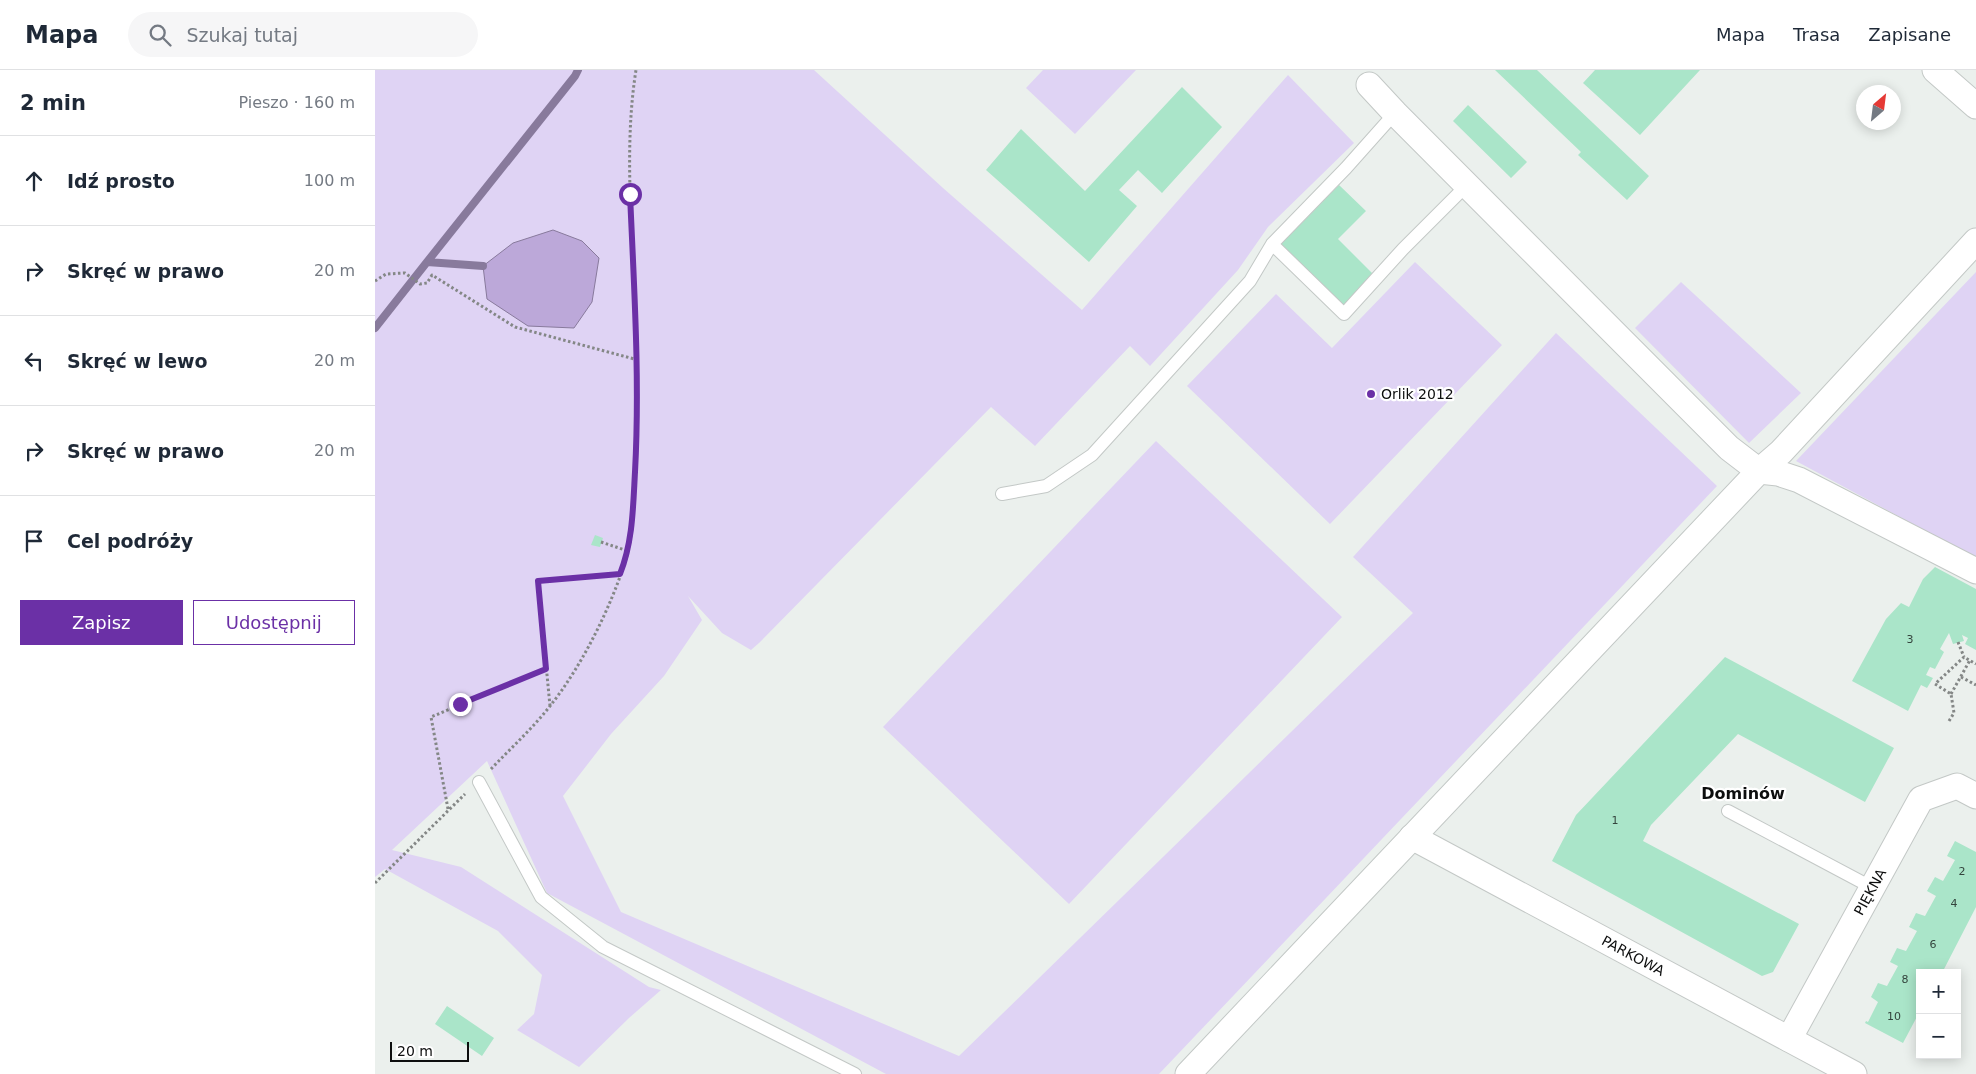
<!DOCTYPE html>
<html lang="pl">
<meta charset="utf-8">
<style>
:root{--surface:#fff;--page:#f6f6f7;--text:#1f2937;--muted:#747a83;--line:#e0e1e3;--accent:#6b30a6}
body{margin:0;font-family:"DejaVu Sans",sans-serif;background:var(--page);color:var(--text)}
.controls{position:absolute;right:15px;bottom:15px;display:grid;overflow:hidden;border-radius:0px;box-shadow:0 2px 12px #0003}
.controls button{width:45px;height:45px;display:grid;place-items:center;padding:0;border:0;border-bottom:1px solid var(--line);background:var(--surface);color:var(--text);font:25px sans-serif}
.compass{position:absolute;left:1481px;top:15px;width:45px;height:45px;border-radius:50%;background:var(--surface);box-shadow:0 2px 12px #0003;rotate:28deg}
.scale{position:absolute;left:15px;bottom:12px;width:79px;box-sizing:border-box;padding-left:5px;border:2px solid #0d0e0e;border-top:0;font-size:14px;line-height:18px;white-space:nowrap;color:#0d0e0e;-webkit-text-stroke:4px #fff;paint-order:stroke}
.stop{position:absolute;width:15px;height:15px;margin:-11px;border:4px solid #6b30a6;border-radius:50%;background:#fff}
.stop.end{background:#6b30a6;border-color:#fff;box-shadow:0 1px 5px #0008}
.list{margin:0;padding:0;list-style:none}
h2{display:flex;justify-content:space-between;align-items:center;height:65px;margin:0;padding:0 20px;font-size:21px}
h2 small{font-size:16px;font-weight:400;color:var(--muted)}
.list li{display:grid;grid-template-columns:32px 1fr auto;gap:15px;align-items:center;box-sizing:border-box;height:90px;padding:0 20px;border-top:1px solid var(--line)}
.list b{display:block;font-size:19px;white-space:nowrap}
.list em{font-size:16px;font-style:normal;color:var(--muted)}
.actions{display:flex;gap:10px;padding:15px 20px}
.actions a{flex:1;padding:11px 0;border:1px solid var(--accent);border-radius:0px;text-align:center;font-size:18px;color:var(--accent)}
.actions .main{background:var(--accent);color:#fff}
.icon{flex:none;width:28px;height:28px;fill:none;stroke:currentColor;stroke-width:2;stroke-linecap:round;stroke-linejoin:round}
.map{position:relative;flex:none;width:1601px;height:1004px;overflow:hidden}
header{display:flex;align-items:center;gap:30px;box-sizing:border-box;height:70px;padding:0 25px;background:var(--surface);border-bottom:1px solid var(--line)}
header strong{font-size:24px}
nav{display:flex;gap:28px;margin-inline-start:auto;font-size:18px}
.search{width:350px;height:45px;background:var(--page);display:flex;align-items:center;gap:12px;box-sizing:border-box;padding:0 18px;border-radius:28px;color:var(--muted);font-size:19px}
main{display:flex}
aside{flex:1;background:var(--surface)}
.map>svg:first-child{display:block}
.green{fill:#dfd3f4}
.water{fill:#bca8d9;stroke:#887a9c}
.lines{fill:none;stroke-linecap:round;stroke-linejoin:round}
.stream{stroke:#887a9c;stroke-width:8}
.building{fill:#aae5c9}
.lane-casing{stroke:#c3c8c6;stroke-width:14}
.street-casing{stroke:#c3c8c6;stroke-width:27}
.path{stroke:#848786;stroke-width:3;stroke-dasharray:2.5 2.5;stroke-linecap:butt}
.lane{stroke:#fff;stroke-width:12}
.street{stroke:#fff;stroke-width:25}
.route{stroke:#6b30a6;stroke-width:6}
.poi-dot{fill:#6b30a6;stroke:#fff;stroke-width:2}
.labels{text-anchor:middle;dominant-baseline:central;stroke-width:4.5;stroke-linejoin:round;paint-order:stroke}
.number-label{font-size:11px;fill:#34443d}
.poi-label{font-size:14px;fill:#0d0e0e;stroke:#fff;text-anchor:start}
.street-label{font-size:14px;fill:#0d0e0e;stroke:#fff}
.quarter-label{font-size:16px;font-weight:bold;fill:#0d0e0e;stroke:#fff}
</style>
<header>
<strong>Mapa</strong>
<div class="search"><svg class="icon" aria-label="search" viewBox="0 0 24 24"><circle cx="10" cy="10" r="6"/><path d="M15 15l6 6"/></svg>Szukaj tutaj</div>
<nav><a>Mapa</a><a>Trasa</a><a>Zapisane</a></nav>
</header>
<main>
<aside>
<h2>2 min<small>Pieszo · 160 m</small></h2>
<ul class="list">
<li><svg class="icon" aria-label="ahead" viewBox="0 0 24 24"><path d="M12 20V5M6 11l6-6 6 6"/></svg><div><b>Idź prosto</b></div><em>100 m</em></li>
<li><svg class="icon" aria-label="right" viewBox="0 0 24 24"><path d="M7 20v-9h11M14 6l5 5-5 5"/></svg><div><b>Skręć w prawo</b></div><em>20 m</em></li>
<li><svg class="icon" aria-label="left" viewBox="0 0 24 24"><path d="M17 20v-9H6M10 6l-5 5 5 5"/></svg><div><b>Skręć w lewo</b></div><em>20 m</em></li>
<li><svg class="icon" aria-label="right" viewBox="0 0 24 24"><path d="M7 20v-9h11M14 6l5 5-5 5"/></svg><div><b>Skręć w prawo</b></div><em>20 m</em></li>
<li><svg class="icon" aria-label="arrive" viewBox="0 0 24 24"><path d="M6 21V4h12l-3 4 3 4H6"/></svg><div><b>Cel podróży</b></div></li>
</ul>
<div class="actions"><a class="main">Zapisz</a><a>Udostępnij</a></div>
</aside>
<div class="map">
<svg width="1601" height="1004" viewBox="0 0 1601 1004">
<rect width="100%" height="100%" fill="#ebf0ed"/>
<path class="green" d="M0,0H439L568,118L707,240L913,5L979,73L893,157L863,200L775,296L755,276L660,376L616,337L384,573L376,580L347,563L313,526L327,550L289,606L236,664L188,726L246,842L584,986L1038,543L978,487L1181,263L1342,416L784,1004H511L172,823L112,691L17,780L86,797L274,917L286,920L254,948L204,997L142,960L159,944L167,905L123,861L10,799L0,807Z
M668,0H761L700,64L651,18Z
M1040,192L1127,275L955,454L812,316L901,224L957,278Z
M1601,202V488L1421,391Z
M1306,212L1426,323L1374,373L1260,258Z
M781,371L967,547L694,834L508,657Z"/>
<path class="water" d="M178,160L207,171L224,188L217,232L199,258L153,256L112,229L108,196L138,173Z"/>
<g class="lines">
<path class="stream" d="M52,192L200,6L203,0
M0,258L52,192L108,196"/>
</g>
<path class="building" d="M1120,0H1162L1274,106L1252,130L1203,85L1206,82Z
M1220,0H1325L1265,65L1208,13Z
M807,17L847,57L787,123L763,100L744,120L762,136L714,192L611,100L646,59L710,121Z
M1093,35L1152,92L1136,108L1078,51Z
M964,115L991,141L963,169L1000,206L970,237L905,175Z
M220,465L228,468L225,477L216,475Z
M1560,497L1601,519V580L1590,574L1593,568L1587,565L1589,571L1578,574L1574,563L1565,579L1569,582L1560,599L1555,597L1551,605L1558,608L1552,618L1546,615L1533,641L1477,611L1511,549L1526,533L1534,537L1548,509Z
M1350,587L1519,678L1490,732L1363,664L1276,755L1268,771L1424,854L1398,902L1387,906L1177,791L1201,745Z
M1580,771L1601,782V837L1567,903H1545V941L1528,973L1490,953L1491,951L1493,952L1503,932L1496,927L1503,913L1512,916L1523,896L1515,892L1522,878L1531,881L1542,861L1534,857L1541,843L1550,846L1561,826L1552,821L1560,807L1568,811L1580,790L1572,786Z
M72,936L119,968L107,986L60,954Z"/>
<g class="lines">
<g class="lane-casing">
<path id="lane" d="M897,174L969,244L1028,179L1092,115
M627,424L671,416L717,385L875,211L897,174L971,98L1020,43
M104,712L166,827L228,877L480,1004
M1353,741L1498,818"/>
</g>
<g class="street-casing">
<g id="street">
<path d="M1560,0L1601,36"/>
<path d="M994,15L1020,43L1354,378L1384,401L1403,403L1424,410L1601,501"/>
<path id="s1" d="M1037,767L1479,1004"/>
<path id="s2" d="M1414,969L1546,729L1582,716L1601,726"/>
<path d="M813,1004L1384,401L1406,382L1601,171"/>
</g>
</g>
<path class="path" d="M0,211L11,204L30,203L45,214L52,213L57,205L140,257L263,290
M226,472L253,481
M1583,572L1589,587
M1586,607L1601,615
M1576,624L1595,590
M175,636L163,511L245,504
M1574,651L1579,643L1576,624L1560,614L1589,587L1601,594
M116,699C136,678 158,658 175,636C207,596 236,537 251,489C260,459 258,426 260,395C264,327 262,260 258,192C255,128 251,63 261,0
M73,739L56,647L171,599
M0,813L90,724"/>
<use href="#lane" class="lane"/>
<use href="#street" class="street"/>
</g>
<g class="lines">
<path class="route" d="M85,634L171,599L163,511L245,504C258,471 258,437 260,402C265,309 259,217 255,124"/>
</g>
<circle class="poi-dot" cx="996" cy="324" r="5"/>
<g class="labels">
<g class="number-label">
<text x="1535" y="569">3</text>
<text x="1240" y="750">1</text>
<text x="1587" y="801">2</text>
<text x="1579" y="833">4</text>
<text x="1558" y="874">6</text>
<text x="1530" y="909">8</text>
<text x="1519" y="946">10</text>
</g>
<g class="poi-label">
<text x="1006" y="324">Orlik 2012</text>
</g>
<g class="street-label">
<text stroke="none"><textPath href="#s2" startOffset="168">PIĘKNA</textPath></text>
<text stroke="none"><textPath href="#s1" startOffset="251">PARKOWA</textPath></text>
</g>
<g class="quarter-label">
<text x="1368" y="723">Dominów</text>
</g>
</g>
</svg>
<div class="controls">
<button>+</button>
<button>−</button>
</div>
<svg class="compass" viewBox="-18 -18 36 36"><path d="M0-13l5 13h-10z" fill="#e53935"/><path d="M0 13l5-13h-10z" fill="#747a83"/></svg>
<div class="scale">20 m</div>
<div class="stop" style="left:255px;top:124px"></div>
<div class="stop end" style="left:85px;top:634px"></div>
</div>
</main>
